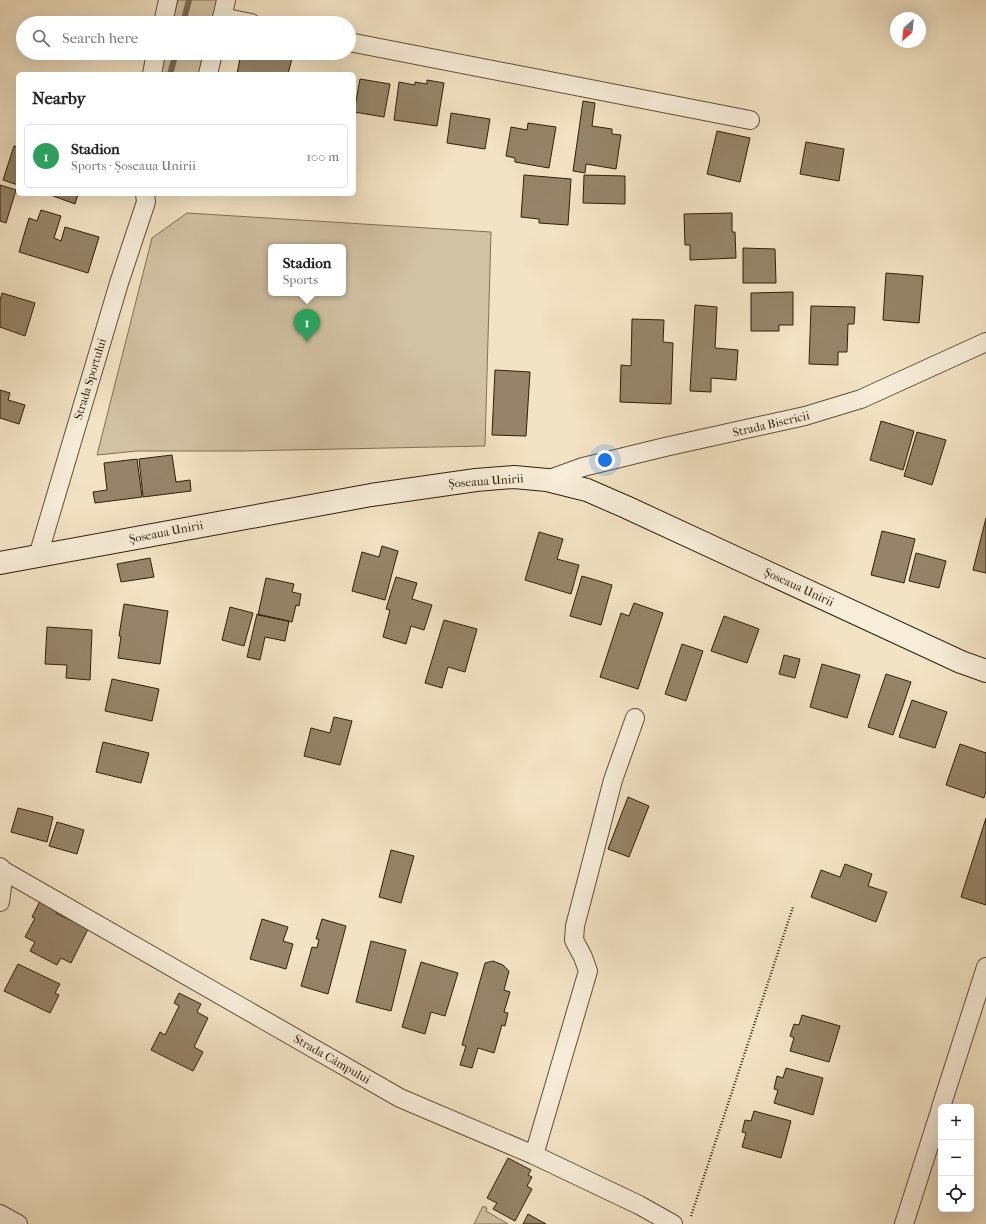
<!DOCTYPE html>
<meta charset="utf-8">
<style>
:root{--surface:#fff;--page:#f2f2f2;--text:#202124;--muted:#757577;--line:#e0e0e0;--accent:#7c3aed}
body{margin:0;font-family:"IM FELL French Canon",serif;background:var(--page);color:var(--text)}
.controls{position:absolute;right:12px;bottom:12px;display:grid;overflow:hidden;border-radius:6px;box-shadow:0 4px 16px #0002}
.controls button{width:36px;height:36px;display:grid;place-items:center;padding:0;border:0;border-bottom:1px solid var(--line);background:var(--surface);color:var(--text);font:20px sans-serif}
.compass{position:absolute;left:890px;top:12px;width:36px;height:36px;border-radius:50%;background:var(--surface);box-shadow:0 4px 16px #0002;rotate:207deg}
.you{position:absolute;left:605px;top:460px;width:14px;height:14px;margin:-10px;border:3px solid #fff;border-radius:50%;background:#1a73e8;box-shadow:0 0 0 6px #1a73e833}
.badge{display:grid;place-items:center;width:26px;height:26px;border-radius:50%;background:var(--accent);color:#fff;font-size:13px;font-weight:700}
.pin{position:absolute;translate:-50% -33px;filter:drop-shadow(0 1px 2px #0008)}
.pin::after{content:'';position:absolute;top:21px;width:14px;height:12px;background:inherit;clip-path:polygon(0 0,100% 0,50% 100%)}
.popup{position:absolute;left:268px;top:244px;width:78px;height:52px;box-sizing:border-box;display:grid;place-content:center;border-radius:6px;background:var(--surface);filter:drop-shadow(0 1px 3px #0005);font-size:13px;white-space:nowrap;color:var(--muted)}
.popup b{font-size:15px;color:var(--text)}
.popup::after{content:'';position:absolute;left:50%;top:100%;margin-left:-8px;border:8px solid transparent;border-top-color:var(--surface)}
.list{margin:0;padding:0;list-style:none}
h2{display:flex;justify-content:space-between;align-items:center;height:52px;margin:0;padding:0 16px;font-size:17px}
h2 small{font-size:13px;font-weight:400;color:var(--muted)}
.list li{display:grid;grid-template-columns:26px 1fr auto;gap:12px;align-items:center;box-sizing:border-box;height:64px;margin:0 8px 8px;padding:0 8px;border:1px solid var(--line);border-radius:6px}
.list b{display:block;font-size:15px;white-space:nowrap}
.list p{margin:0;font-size:13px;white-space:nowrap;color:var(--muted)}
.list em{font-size:13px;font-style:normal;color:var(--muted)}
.icon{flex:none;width:22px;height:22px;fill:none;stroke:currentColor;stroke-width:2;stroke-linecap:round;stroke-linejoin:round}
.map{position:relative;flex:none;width:986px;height:1224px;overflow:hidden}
.search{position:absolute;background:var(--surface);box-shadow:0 4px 16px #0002;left:16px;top:16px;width:340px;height:44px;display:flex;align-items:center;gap:10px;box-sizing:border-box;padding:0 14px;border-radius:22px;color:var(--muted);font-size:15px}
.panel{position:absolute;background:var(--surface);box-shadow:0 4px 16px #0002;left:16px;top:72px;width:340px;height:124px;border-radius:6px}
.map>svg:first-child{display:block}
.green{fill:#d1c2a4;stroke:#807055;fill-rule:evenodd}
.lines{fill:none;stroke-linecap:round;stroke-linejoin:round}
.stream{stroke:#7d6c51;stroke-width:6}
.building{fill:#958469;stroke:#301e06}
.minor-casing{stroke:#604f36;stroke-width:20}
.secondary-casing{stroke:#301e06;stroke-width:24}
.path{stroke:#301e06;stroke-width:2.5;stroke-dasharray:1 2;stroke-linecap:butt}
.minor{stroke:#f7edd9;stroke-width:18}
.secondary{stroke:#f7edd9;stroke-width:22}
.labels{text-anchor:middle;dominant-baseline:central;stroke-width:4;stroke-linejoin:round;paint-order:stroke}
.street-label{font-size:12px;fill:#301e06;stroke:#f7edd9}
</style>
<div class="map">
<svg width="986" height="1224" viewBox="0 0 986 1224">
<rect width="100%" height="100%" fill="#f2e3c4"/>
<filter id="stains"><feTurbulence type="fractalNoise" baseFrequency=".005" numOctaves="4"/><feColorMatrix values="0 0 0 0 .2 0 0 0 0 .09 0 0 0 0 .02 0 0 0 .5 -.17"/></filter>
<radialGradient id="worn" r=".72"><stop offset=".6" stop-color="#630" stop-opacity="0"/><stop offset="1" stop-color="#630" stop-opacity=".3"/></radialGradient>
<path class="green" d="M178,0H218L212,23H172Z
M165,53H205L200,74H160Z
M187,213L491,232L485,446L241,451H137L97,455L152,238ZM271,247H343V293H271Z
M483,1206L487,1208L486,1211L508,1224H474Z"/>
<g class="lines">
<path class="stream" d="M183,23L189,0
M170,74L176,53"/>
</g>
<path class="building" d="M241,53H269L292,58L288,74H237Z
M360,79L390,84L384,117L354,112Z
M427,80L444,83L437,126L394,120L399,82L415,85V82L427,84Z
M583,101L595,103L592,126L612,129V134L621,135L616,169L586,164L585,173L573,171Z
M451,113L490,119L485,149L447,143Z
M528,123L556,127L549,168L515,162V158L506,156L511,127L527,130Z
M717,131L750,138L740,182L707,174Z
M806,142L844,149L839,181L800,174Z
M14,146L18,147V185L3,180Z
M524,175L571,179L568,225L539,223V219L521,217Z
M584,175L625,176V204L583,203Z
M0,185L16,190L6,223L0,221Z
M48,194H78L75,204Z
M41,210L61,216L54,238L61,241L65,227L99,237L88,273L19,252L29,218L37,221Z
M732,213V232H735L736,258L690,260V245H685L684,214Z
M743,248L775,249L776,283H743Z
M886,273L923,276L919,323L883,320Z
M793,292V325H779V331H751V293Z
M2,293L35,303L25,336L0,327V301Z
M695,305L717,307L715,348L738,350L736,380L711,378V392L690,391Z
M811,306L855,307L854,324H848L847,352H838V365L809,364Z
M632,319L664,320L663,342L673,343L671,404L620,402L621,365L631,366Z
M495,370L530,372L526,436L492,435Z
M0,390L10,393L8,400L25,405L19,424L0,418Z
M881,421L914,431L903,470L870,460Z
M917,432L946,440L932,485L904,476Z
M172,455L176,482L190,480L191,491L143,497L139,459Z
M137,459L142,497L95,503L93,492L107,490L104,463Z
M986,518V573L973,570Z
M882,531L915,539L904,583L871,575Z
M539,532L563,539L557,559L579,565L571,594L525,580Z
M382,546L398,551L385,600L352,591L362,552L379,557Z
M916,553L946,561L939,588L909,581Z
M150,558L154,577L121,582L117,564Z
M582,576L612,585L601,625L570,616Z
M396,577L417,583L412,599L432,605L424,630L411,626L406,644L383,637L390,610L386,609Z
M266,578L294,584L292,592L301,594L299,606L296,605L292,622L258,615Z
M634,603L663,613L638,689L600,677L621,613L629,616Z
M124,604L168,611L160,664L118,658L121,636H119Z
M230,607L253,613L244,646L222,640Z
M257,614L289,621L285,641L265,637L260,660L247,657Z
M724,616L759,629L747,663L711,651Z
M444,620L477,629L465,672L448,667L442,688L425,683Z
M47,627L92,630L90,680L66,678L67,665L45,664Z
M682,644L703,651L686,701L665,694Z
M784,655L800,659L795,678L779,674Z
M822,664L860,675L847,718L810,707Z
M886,674L911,682L893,735L868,727Z
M112,679L159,689L152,721L105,711Z
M912,700L947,712L935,748L899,737Z
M334,717L352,721L340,765L304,756L311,728L330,733Z
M103,742L149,753L141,783L96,772Z
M960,744L986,753V791L984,798L946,785Z
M628,797L649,806L629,857L608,849Z
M18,808L53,817L47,842L11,832Z
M986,818V905L961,897Z
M57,822L84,830L77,854L49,846Z
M391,850L414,856L401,903L379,897Z
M845,864L872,874L868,886L887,892L876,922L811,897L821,870L840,877Z
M40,901L58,910L56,913L72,921L75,917L90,925L71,963L61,958L57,965L30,951L35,942L25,937L35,918L32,917Z
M262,919L288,927L283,941L293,944L286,969L250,959Z
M322,919L346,926L328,994L301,986L312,947L317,948L319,939H316Z
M371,941L406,950L391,1011L356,1002Z
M493,961L503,965L509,971L504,990L510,992L504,1012L508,1013L505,1026L502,1025L494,1053L478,1048L472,1068L460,1065L466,1046L462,1045L485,963Z
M421,962L458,973L445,1016L431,1012L425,1034L402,1027Z
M18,964L60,984L55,993L59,995L50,1013L4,991Z
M179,993L201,1004L197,1012L208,1018L194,1047L203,1052L193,1071L151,1050L160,1032L165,1035L179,1006L174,1003Z
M802,1015L840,1026L829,1062L790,1051L794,1038L790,1036L794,1024L799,1025Z
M786,1068L823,1078L813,1115L774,1103L778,1090L774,1089L777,1076L783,1078Z
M754,1111L791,1121L781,1158L742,1147L746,1133L742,1132L745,1120L751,1121Z
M508,1158L531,1170L528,1175L532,1177L527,1186L532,1189L515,1221L493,1209L497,1203L487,1198Z
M528,1214L546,1224H523Z"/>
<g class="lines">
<g class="minor-casing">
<path id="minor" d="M222,17L251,23
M163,23L168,0
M221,23L226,0
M349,42L750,120
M152,74L156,53
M208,74L213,53
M547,480L583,467L665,447L805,416L861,399L986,342
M38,556L119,283L146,202L145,194
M0,867L4,871L400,1098L534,1155L639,1205L673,1224
M0,902L4,871
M941,1107L986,967
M534,1155L588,971L583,957L574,940L575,926L613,780L635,718
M0,1214L18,1224
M904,1224L941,1108"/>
</g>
<g class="secondary-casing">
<path id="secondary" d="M0,563L371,495L476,480L514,477L547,480L587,490L626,507L961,662L986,671"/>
</g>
<path class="path" d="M691,1216L793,907"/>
<use href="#minor" class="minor"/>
<use href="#secondary" class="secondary"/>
</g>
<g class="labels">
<g class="street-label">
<text transform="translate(90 379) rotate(-73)">Strada Sportului</text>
<text transform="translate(771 424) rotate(-13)">Strada Bisericii</text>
<text transform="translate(486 481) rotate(-4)">Șoseaua Unirii</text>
<text transform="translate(166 532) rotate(-11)">Șoseaua Unirii</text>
<text transform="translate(799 587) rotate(25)">Șoseaua Unirii</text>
<text transform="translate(332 1059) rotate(30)">Strada Câmpului</text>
</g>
</g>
<rect width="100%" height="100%" filter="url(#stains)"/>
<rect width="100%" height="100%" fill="url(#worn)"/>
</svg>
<div class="controls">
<button>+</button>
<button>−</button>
<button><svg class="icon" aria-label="locate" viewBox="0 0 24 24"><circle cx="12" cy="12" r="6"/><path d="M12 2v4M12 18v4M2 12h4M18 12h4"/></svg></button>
</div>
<svg class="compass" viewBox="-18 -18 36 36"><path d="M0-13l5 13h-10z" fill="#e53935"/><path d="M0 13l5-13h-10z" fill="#757577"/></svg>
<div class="you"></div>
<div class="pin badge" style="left:307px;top:342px;background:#2e9e5b">1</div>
<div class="popup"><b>Stadion</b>Sports</div>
<div class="search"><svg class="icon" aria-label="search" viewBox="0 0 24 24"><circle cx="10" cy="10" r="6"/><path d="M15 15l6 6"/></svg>Search here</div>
<section class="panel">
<h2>Nearby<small></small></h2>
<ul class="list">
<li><span class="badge" style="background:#2e9e5b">1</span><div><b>Stadion</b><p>Sports · Șoseaua Unirii</p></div><em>100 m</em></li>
</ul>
</section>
</div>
